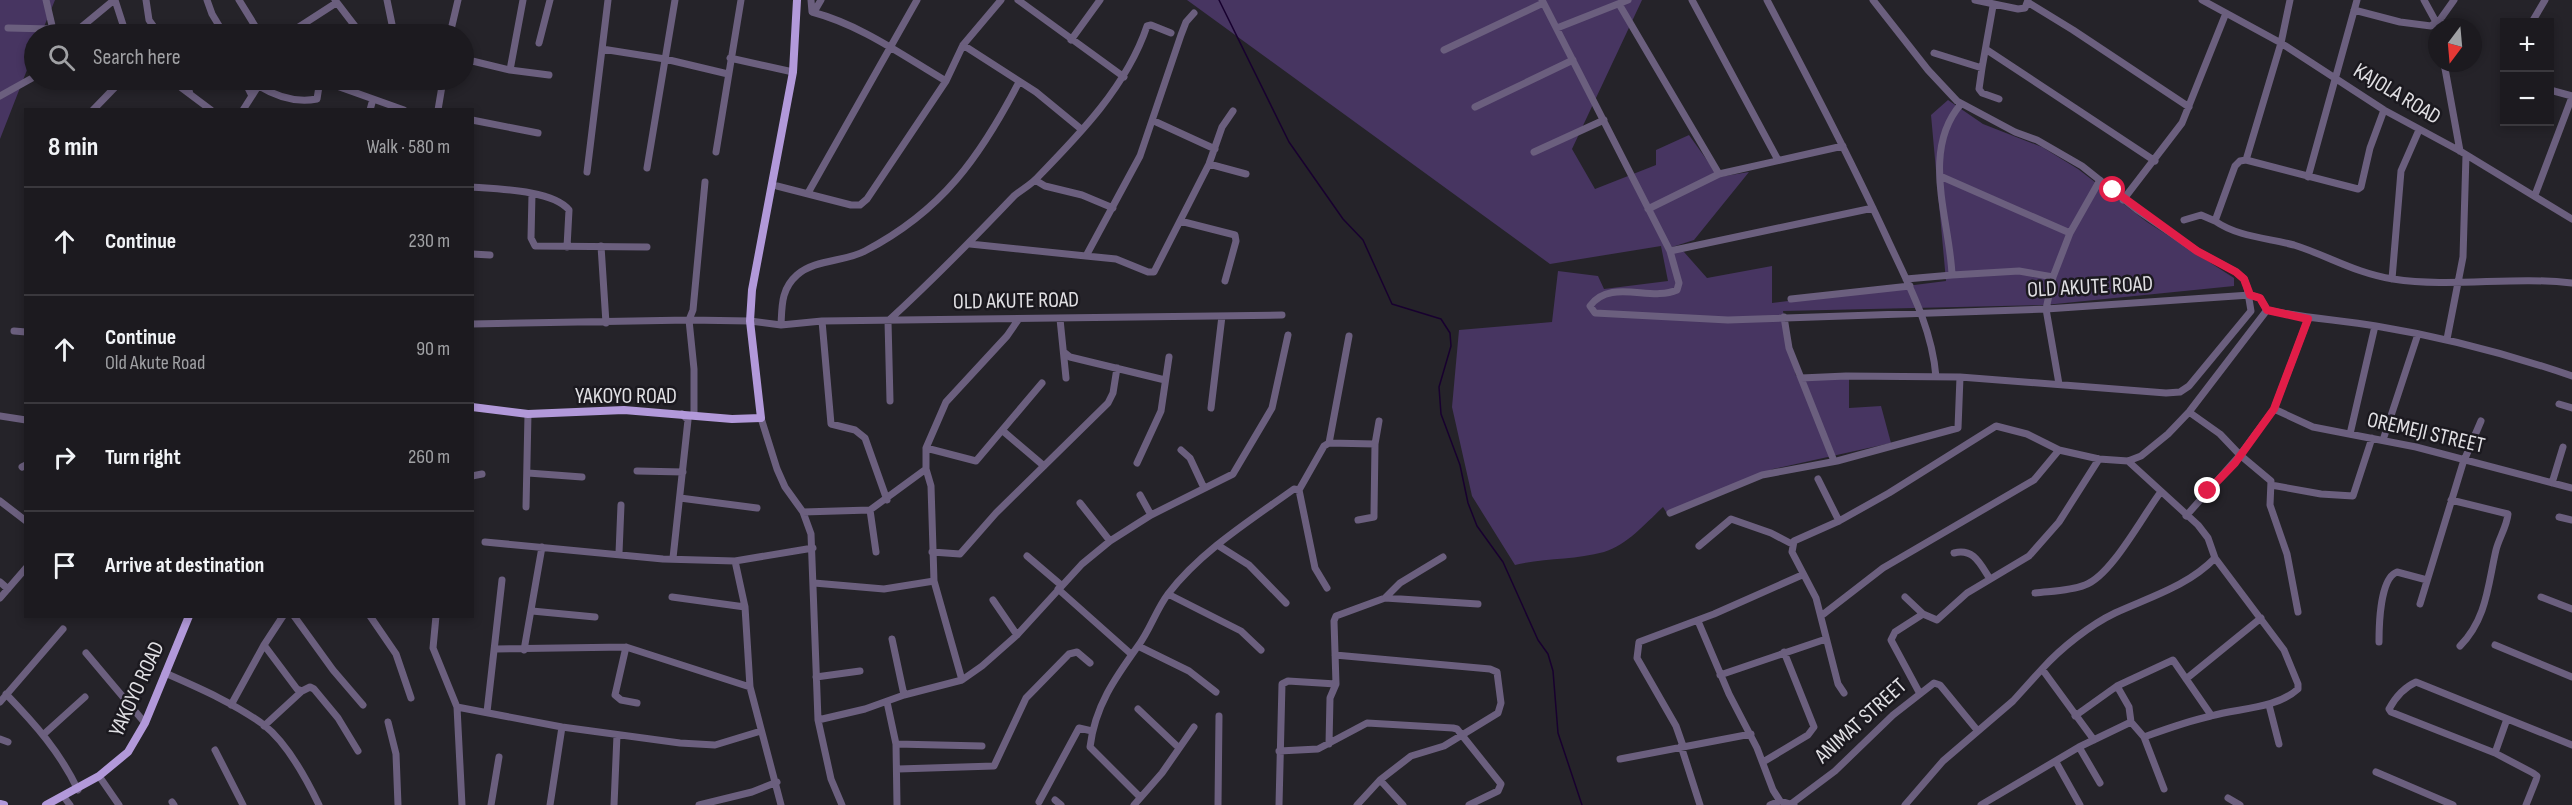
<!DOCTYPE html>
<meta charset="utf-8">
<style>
:root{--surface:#1c1a1f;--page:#252328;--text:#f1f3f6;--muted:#a0a1a4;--line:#3a383d}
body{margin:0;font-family:"Sofia Sans Condensed",sans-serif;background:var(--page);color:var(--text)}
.controls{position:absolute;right:18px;top:18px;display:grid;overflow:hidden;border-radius:0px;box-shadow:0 3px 9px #0003}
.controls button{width:54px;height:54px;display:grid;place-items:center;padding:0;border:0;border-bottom:2px solid var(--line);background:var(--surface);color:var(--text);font:30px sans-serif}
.compass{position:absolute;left:2428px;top:18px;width:54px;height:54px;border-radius:50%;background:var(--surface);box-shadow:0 3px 9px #0003;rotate:196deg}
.stop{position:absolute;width:18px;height:18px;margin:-14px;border:4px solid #e11d48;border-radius:50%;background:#fff}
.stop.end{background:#e11d48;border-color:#fff;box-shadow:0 2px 6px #0008}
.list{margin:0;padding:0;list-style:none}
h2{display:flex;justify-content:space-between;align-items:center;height:78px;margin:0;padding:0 24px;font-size:26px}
h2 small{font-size:20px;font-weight:400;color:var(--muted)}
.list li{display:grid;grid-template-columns:39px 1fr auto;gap:18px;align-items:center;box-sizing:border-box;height:108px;padding:0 24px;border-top:2px solid var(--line)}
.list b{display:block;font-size:22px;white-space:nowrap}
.list p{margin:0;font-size:20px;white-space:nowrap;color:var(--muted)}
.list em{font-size:20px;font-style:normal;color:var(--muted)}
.icon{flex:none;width:33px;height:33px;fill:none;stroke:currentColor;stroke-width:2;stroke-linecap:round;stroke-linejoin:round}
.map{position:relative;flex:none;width:2572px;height:805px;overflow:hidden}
.search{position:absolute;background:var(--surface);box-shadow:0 3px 9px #0003;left:24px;top:24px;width:450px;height:66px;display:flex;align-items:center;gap:15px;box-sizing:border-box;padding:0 21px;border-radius:33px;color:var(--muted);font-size:22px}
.panel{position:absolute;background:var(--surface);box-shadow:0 3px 9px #0003;left:24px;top:108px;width:450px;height:510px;border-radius:0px}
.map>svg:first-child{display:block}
.green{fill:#473561}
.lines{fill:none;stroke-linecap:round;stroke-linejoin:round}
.stream{stroke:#18002f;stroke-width:1.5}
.minor{stroke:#6b5f7e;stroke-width:7}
.major{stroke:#b299da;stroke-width:8}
.route{stroke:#e11d48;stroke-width:8}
.labels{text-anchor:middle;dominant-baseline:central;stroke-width:5;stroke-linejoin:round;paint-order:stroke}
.street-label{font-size:22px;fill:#e1e0e4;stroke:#1b191f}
</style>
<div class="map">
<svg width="2572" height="805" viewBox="0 0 2572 805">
<rect width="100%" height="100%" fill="#252329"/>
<path class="green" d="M0,0H55L41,34H34V52L0,139Z
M1187,0H1642L1572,149L1595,189L1656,165V150L1689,135L1719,177L1749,172L1694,240L1669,248L1684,252L1707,278L1772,266V303L1946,281L1931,115L1948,100L1983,124L2042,147L2078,169L2147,222L2234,278V286L2045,305L1783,311L1796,376L1849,377V408L1881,406L1891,443L1773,469L1668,515L1663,507C1646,523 1627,545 1604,552C1575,560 1544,558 1515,565L1472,496L1452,407L1459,330L1552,322L1558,271L1598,276L1604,289L1668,281L1661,246L1550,264Z"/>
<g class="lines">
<path class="stream" d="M1219,0L1289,142L1343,219L1363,240L1392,304L1441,319L1450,333L1451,346L1439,387L1441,414L1460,465L1468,503L1477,526L1503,562L1538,640L1548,654L1553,671L1558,733L1582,805"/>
<path class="minor" d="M46,0L54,34
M115,0L126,34
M146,0L149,20L159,34
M207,0L212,14L224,34
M239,0L260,34
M335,0L361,34
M387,0L394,34
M811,0L812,12C861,25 902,55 946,81
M1018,0L1124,77
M1542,0L1670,251L1679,283L1677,290C1651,302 1610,278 1590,306L1595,313L1728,320L2046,309L2250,295L2260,298L2267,310C2303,318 2340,320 2376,326C2443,337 2508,354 2572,376
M1692,0L1778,160
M1767,0C1808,78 1849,156 1886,236C1907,282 1932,326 1936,377
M1975,0L2018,9L2025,8L2028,0
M2202,0L2281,43L2384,110L2460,151L2572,219
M2290,0L2281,43L2246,160L2240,161L2235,166L2215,221C2238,237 2268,238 2294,245C2329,256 2355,273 2393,279C2452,288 2512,276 2572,283
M2029,3L2073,30L2189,107
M1619,4L1719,174
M2354,10L2400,22L2431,26L2436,22L2424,0
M814,12L821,0
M2532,22L2545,0
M2437,24L2454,0
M8,28L51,29
M1557,28L1628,0
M73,34L114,0
M288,34L336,3
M450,34L458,0
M1071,40L1100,0
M539,43L550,0
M963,45L1036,92L1081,129
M602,49L665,59L728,74
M1444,50L1543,3
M1987,50L2155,161
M1934,53L1982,68L1993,6
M730,58L793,72
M464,59L510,70L549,75
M2444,63L2460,151
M1982,68L1979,89L1982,93L1999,99
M510,70L523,0
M171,80L211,110
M186,80L190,94
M244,80L251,94
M320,80L404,110
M259,86C277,97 296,103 317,99L320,80
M2550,90L2572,96
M0,96L34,77
M2504,103V101
M1475,107L1573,60
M93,110L122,80
M243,110L262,80
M370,110L373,99
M438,110L443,80
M472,120L538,133
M1154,121L1215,149
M716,152L741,0
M1534,152L1604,120
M2246,160L2358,189L2361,187L2370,148L2384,110
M1209,164L1246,174
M647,168L675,0
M587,172L608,0
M1940,176L2070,233
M2308,177L2357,0
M1035,180L1045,186L1082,195L1113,208
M777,186L851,205H860L867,199L946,81L963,45L1001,0
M472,187C497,189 553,190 569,210L567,247
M808,193L917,0
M532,194L531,238L535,246L647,247
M2535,195L2572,97
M2123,200L2182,123L2226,13
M1648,209L1719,174L1843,146
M2184,220L2201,215L2215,221
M1180,221L1235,235L1236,241L1225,281
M970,244L1086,256L1140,156L1181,35L1186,22L1194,13
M601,246L606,323
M1670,251L1873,208
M472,254L490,255
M1086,256L1116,259L1148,272H1154L1209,164L1222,127L1233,111
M1952,275L2019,271L2053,277L2070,233L2100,180
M2053,277L2046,309L2059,384
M1906,279L1952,275C1950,221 1920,151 1961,104
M2392,279L2401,171L2419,130
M1791,299L1910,286
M1784,317L1789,348L1801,378L1846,376L1960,377L2166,393L2180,392L2189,386L2251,311L2247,287L2244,279L2236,272L2197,251L2136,209L2082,166L2037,140L2015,132L1957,101L1928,70L1873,0
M1060,319L1066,378
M822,321L831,424L855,430L865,438L887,500
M472,324L689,320L750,321L781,325L822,321L1282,315
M781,325C782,306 781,289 797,275C815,259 845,262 865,251C942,211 980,157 1019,82
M14,331L26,332
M2447,339L2463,257L2466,155
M1065,353L1070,357L1165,380
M1801,378L1834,461
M890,401L888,321C932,281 973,239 1014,196C1021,190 1029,186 1036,179C1079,135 1127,86 1147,26L1151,25L1171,33
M2559,404L2572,408
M1211,408L1222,316
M2274,409L2313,427L2416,447L2572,488
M694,414V369L689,320L693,310L705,182
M0,416L26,420
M761,418L777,469L785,487L803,512L811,534L818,720L831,779L842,805
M1003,431L1044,466
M2350,434L2375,326
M2383,440L2418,334
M1329,443L1375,444
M926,448L976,461L1042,383
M1181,450L1190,458L1204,488
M1137,463L1161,411L1169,357
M22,467L26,465
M637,471L683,472
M528,473L582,477
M472,476L482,474
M1818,479L1839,521
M2552,483L2563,447
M2271,485L2321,494L2353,496L2372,438
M1140,495L1151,515
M680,498L757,508
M2451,500L2508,514C2507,526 2499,538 2496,550C2488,584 2487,619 2460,646
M0,501L26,521
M1080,503L1110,541
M526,507L528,414
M870,510L876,552
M803,512L870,510L926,469
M1670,513L1762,475L1837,461L1958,428L1960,377
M2186,516L2240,455L2220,434L2189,412
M2559,517L2572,520
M1358,520L1374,517V514L1375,444L1379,421
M485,542L663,559L735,561L813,548
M1219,546L1249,565L1286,603
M1699,546L1731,519L1771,533L1792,544
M932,552L960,554L996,513L1108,403L1113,393L1117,368
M619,553L621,505
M1954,553C1974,548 1980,564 1990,579
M1027,556L1061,585
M673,558L688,420L682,414
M735,561L745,607L750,687L781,805
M0,582L8,589
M814,583L884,589L934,581
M1327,588L1315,568L1299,490L1324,446L1329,443L1349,336
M1058,589L1131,654
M2035,593C2052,591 2070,591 2085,585C2111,576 2142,517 2160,493
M1168,594L1241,631L1261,650
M672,597L745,607
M1905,597L1923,614L1937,620L1967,593L2029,556L2059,522L2099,459
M2541,597L2572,609
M0,598L26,568
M1385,598L1400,583L1443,557
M993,600L1017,635
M2420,604L2463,463L2481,421
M532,611L595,617
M2298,612L2287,554L2270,505L2271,481L2240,455L2274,409L2308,319
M294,616L333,670L363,705
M370,616L396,654L411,698
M436,616L433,648L457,707L462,805
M1821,616L1883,568L2034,480L2059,450
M1698,621L1729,694L1757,748L1773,790L1780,801L1794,805
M892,639L904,695
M2379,642C2379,626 2380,578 2397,572L2427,580
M264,645L297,689L302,691L310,687L314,689L338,718L358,751
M2495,645L2572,677
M1138,646L1189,671L1216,692
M626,647L615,695L621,700L637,703
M496,649L626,647L750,687
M524,650L542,547
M86,653L145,723
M1335,655L1490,669L1497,672L1501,703L1498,713L1444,746L1411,756L1380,780L1357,805
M165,673C199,688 234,703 264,725C287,743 307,780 319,805
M1720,675L1826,639
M816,677L860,671
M2186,679L2261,618
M962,680L934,581L931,486L926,469V448L946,402L1007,336L1018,320
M2117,686L2129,707L2131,722L2144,737L2164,789
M1919,692L1891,640L1895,632L1923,614
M1844,693L1838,684L1816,598L1792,552L1794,541L1839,521L1889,493L1996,426L2027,434L2059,450L2099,459L2128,461L2141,456L2168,434L2189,412L2267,310
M6,694C35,724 60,752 78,790
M0,702L63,629
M887,702L896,744L897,805
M231,705L264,645L283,616
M2269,705L2279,744
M457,707L562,727L680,743L715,745L761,731
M1138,709L1178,747
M487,712L502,580
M2075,716L2117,686L2173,660L2211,715
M818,720L865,709L904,695L962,680L982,666L1017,635L1082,564L1110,541L1151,515L1233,474L1272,408L1288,335
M388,722L396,754L398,805
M264,726L302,691
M44,734L85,697
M2144,737C2166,729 2188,721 2211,716C2239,708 2276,709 2298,689V684L2284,650L2215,558
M0,739L8,742
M2094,740L2042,669C2061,648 2090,625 2115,613C2150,597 2188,586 2215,558L2208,538L2198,525L2128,461
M896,744L982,746
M1329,744L1330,698L1336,684L1334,621L1336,616L1385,598L1478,604
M1681,746L1700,805
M1683,746L1676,726L1637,658L1639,642L1714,614L1802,575
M2079,747L2100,783
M215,750L243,805
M1279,751L1318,749L1367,723L1453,728L1457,729L1501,784L1498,791L1469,805
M2495,753L2507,719
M1620,759L1751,734
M1763,762L1808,735L1814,727L1784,652
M2056,762L2080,805
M898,769L994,766L1026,698L1069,654L1077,652L1090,663
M2376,772L2453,805
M99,776L119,805
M1380,780L1403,805
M1139,796L1090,747C1095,706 1115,678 1138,646C1150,630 1156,610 1168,594C1201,551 1251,520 1294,489L1299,490
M64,797L70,805
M2228,798L2240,805
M1055,800L1061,805
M172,802L174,805
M1039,802L1079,728L1092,731
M1791,804L1835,771L1893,715L1934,683L1940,685L1977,730
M491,805L499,757
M550,805L562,727
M614,805L617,735
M699,805L752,792L777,782
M1134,805L1162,773L1194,727
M1218,805L1219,716
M1279,805L1282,684L1288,681L1336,684
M1770,805L1780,801
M1905,805L1943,761L2013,701L2042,669
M1981,805L2079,747L2131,722
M2526,805L2536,780L2537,776L2533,773L2495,753L2391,712L2389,709C2395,698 2405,687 2416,682L2572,745"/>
<path class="major" d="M472,407L528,414L624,410L732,419L761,418L750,321L752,290L793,72L797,0
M0,804L4,805
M46,805L99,776L128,752L145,723L189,616"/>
</g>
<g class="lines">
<path class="route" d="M2113,190L2197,251L2236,272L2244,279L2250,295L2260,298L2267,310L2308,319L2274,409L2235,463L2208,491"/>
</g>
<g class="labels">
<g class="street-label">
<text transform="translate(2397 94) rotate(31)">KAJOLA ROAD</text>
<text transform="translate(2090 287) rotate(-3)">OLD AKUTE ROAD</text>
<text transform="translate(1016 301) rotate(-1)">OLD AKUTE ROAD</text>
<text x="626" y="396">YAKOYO ROAD</text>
<text transform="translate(2426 433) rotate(13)">OREMEJI STREET</text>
<text transform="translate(137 689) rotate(-65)">YAKOYO ROAD</text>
<text transform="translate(1861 721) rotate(-42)">ANIMAT STREET</text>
</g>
</g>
</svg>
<div class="controls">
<button>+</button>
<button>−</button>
</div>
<svg class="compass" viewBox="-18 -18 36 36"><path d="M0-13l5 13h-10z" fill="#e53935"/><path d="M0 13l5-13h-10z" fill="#a0a1a4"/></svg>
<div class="stop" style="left:2113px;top:190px"></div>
<div class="stop end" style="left:2208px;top:491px"></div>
<div class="search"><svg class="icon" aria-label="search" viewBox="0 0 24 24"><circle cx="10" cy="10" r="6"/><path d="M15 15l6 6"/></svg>Search here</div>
<section class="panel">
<h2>8 min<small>Walk · 580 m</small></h2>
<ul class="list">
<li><svg class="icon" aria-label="ahead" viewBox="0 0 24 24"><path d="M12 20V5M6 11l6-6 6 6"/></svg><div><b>Continue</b></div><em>230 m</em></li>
<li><svg class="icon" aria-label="ahead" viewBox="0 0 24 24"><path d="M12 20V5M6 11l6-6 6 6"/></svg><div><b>Continue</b><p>Old Akute Road</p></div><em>90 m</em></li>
<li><svg class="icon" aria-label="right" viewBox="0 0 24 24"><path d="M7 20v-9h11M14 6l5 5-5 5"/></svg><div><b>Turn right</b></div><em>260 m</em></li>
<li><svg class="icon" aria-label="arrive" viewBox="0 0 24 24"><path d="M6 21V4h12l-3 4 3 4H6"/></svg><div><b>Arrive at destination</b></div></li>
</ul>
</section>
</div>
